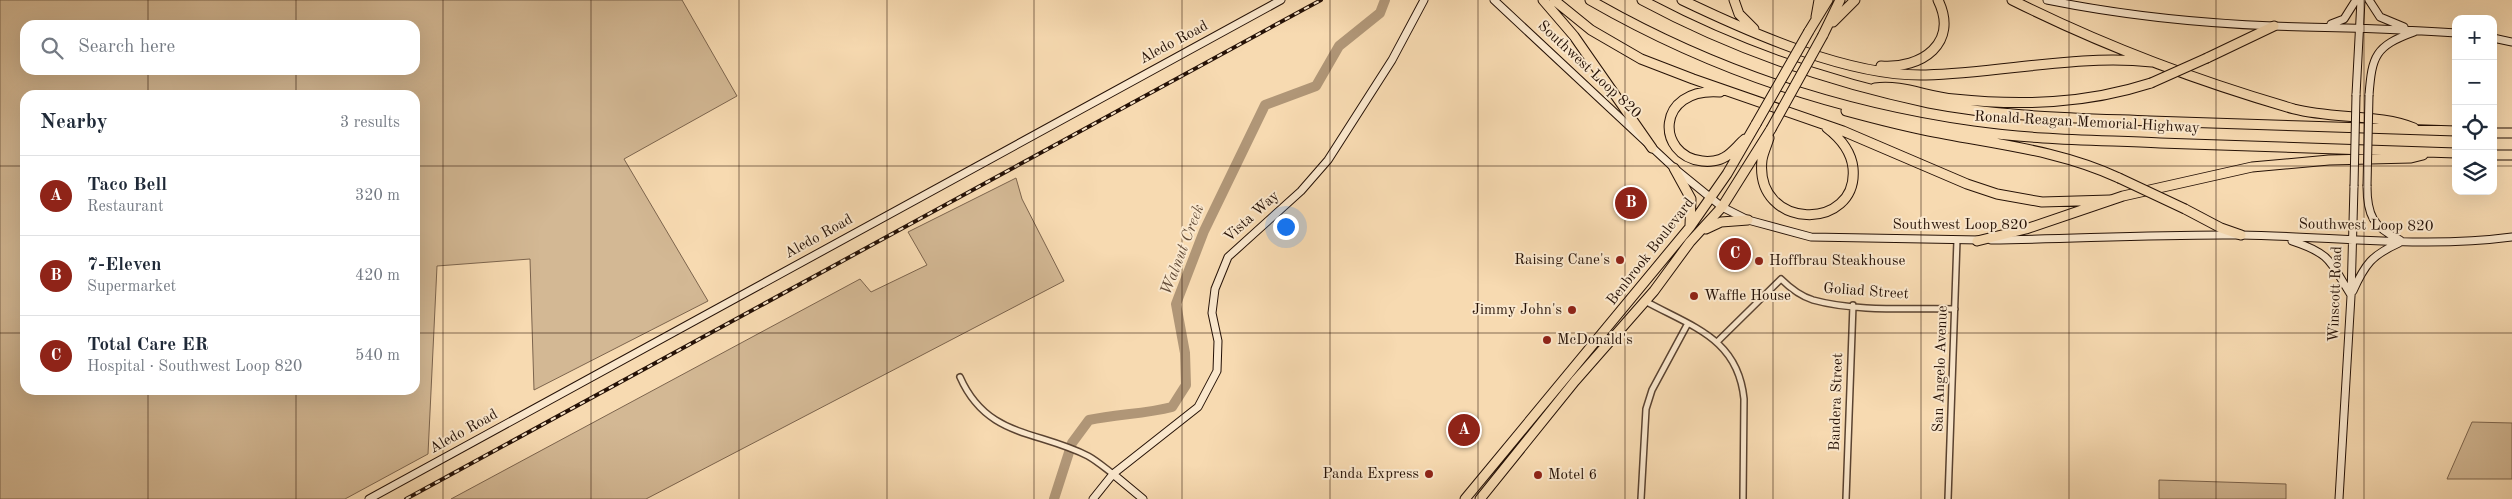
<!DOCTYPE html>
<meta charset="utf-8">
<style>
:root{--surface:#fff;--page:#f2f2f3;--text:#1f2937;--muted:#747a83;--line:#e0e1e3;--accent:#8f2418}
body{margin:0;font-family:"Old Standard TT",serif;background:var(--page);color:var(--text)}
.controls{position:absolute;right:15px;top:15px;display:grid;overflow:hidden;border-radius:10px;box-shadow:0 5px 20px #0002}
.controls button{width:45px;height:45px;display:grid;place-items:center;padding:0;border:0;border-bottom:1px solid var(--line);background:var(--surface);color:var(--text);font:25px sans-serif}
.you{position:absolute;left:1285px;top:226px;width:18px;height:18px;margin:-12px;border:4px solid #fff;border-radius:50%;background:#1a73e8;box-shadow:0 0 0 8px #1a73e833}
.badge{display:grid;place-items:center;width:32px;height:32px;border-radius:50%;background:var(--accent);color:#fff;font-size:16px;font-weight:700}
.pin{position:absolute;translate:-50% -50%;border:2px solid #fff;box-shadow:0 1px 5px #0006}
.list{margin:0;padding:0;list-style:none}
h2{display:flex;justify-content:space-between;align-items:center;height:65px;margin:0;padding:0 20px;font-size:21px}
h2 small{font-size:16px;font-weight:400;color:var(--muted)}
.list li{display:grid;grid-template-columns:32px 1fr auto;gap:15px;align-items:center;box-sizing:border-box;height:80px;padding:0 20px;border-top:1px solid var(--line)}
.list b{display:block;font-size:19px;white-space:nowrap}
.list p{margin:0;font-size:16px;white-space:nowrap;color:var(--muted)}
.list em{font-size:16px;font-style:normal;color:var(--muted)}
.icon{flex:none;width:28px;height:28px;fill:none;stroke:currentColor;stroke-width:2;stroke-linecap:round;stroke-linejoin:round}
.map{position:relative;flex:none;width:2512px;height:499px;overflow:hidden}
.search{position:absolute;background:var(--surface);box-shadow:0 5px 20px #0002;left:20px;top:20px;width:400px;height:55px;display:flex;align-items:center;gap:12px;box-sizing:border-box;padding:0 18px;border-radius:15px;color:var(--muted);font-size:19px}
.panel{position:absolute;background:var(--surface);box-shadow:0 5px 20px #0002;left:20px;top:90px;width:400px;height:305px;border-radius:15px}
.map>svg:first-child{display:block}
.green{fill:#d3b894;stroke:#7c644d;fill-rule:evenodd}
.lines{fill:none;stroke-linecap:round;stroke-linejoin:round}
.river{stroke:#b09677;stroke-width:10}
.street-casing{stroke:#5a4331;stroke-width:8}
.secondary-casing{stroke:#251106;stroke-width:9}
.highway-casing{stroke:#251106;stroke-width:11}
.street{stroke:#fae7cc;stroke-width:5}
.secondary{stroke:#fae7cc;stroke-width:7}
.highway{stroke:#f7dab1;stroke-width:9}
.rail-casing{stroke:#251106;stroke-width:4}
.rail{stroke:#fae7cc;stroke-width:2;stroke-dasharray:5.5;stroke-linecap:butt}
.secondary-bridge-casing{stroke:#251106;stroke-width:9;stroke-linecap:butt}
.highway-bridge-casing{stroke:#251106;stroke-width:11;stroke-linecap:butt}
.secondary-bridge{stroke:#fae7cc;stroke-width:7}
.highway-bridge{stroke:#f7dab1;stroke-width:9}
.grid{fill:none;stroke:#251106;stroke-width:1;stroke-opacity:0.55}
.poi-dot{fill:#8f2418;stroke:#fae7cc;stroke-width:2}
.labels{text-anchor:middle;dominant-baseline:central;stroke-width:4;stroke-linejoin:round;paint-order:stroke}
.street-label{font-size:15px;fill:#251106;stroke:#fae7cc}
.poi-label{font-size:15px;fill:#251106;stroke:#fae7cc;text-anchor:start}
.water-label{font-size:16px;font-style:italic;fill:#644d39;stroke:#fae7cc}
</style>
<div class="map">
<svg width="2512" height="499" viewBox="0 0 2512 499">
<rect width="100%" height="100%" fill="#f7dab1"/>
<filter id="stains"><feTurbulence type="fractalNoise" baseFrequency=".004" numOctaves="4"/><feColorMatrix values="0 0 0 0 .2 0 0 0 0 .09 0 0 0 0 .02 0 0 0 .5 -.17"/></filter>
<radialGradient id="worn" r=".72"><stop offset=".6" stop-color="#630" stop-opacity="0"/><stop offset="1" stop-color="#630" stop-opacity=".3"/></radialGradient>
<path class="green" d="M0,0H682L737,96L624,159L708,301L534,390L530,259L437,266L428,454L345,499H0ZM25,25H415V70H25ZM25,95H415V390H25Z
M1016,178L1022,199L1064,281L646,499H451L860,279L871,292L927,265L908,232Z
M2472,422L2512,423V479H2447Z
M2159,480L2286,484V499H2159Z"/>
<g class="lines">
<path class="river" d="M1054,499L1072,443L1089,420C1117,414 1145,414 1172,407L1186,385L1185,353L1176,304L1204,231L1265,105L1316,86L1339,46L1380,13L1385,0"/>
<g class="street-casing">
<path id="street" d="M1645,301C1692,327 1738,338 1744,399L1743,499
M1717,342L1781,279C1790,288 1800,296 1813,300C1856,312 1911,308 1955,309
M960,377C987,438 1037,430 1088,456C1097,461 1105,468 1113,474
M1641,499L1646,409L1652,390L1687,325
M1846,499L1853,305
M1948,499L1957,240"/>
</g>
<g class="secondary-casing">
<path id="secondary" d="M1494,0L1674,168L1722,207L1748,220L1811,237L1980,240
M2047,0C2121,15 2197,23 2273,26C2334,28 2395,28 2456,33
M2369,0L2380,17L2404,27
M2331,24L2344,19L2356,0
M2493,38L2512,42
M2356,95L2361,0
M2369,95C2372,56 2375,46 2414,32
M2367,186C2367,215 2373,227 2400,240
M1991,240C2074,239 2157,234 2240,235C2331,236 2422,249 2512,237
M2292,241C2332,254 2330,262 2351,295
M2353,291C2365,264 2372,255 2399,243
M1113,474L1143,499
M369,499L1281,0
M1093,499L1113,474L1198,407L1217,371L1218,341L1212,313L1215,289L1228,257L1301,191L1328,160L1392,60L1424,0
M2339,499L2351,296L2354,186"/>
</g>
<g class="highway-casing">
<path id="highway" d="M1543,0L1574,36L1652,148
M1554,0L1591,30L1641,59L1693,79L1843,131L1967,184L1997,194L2042,202L2110,200
M1590,0C1708,68 1838,112 1973,131C2035,140 2098,140 2160,143C2259,146 2357,150 2456,153
M1642,0C1731,48 1829,82 1929,103C2001,117 2076,118 2150,121C2252,124 2354,128 2456,131
M1682,0C1751,33 1849,77 1926,75C2002,73 2077,54 2152,62
M1734,0L1739,14L1754,29
M2012,0C2102,45 2197,81 2294,109C2332,119 2381,114 2414,128
M1816,17L1819,0
M1833,22L1855,0
M1809,31L1828,0
M1823,35L1840,0
M2207,58L2274,26
M1881,66C1922,69 1959,43 1938,0
M1875,88C1901,84 1928,97 1954,99C2021,106 2086,104 2151,83
M1720,92C1655,87 1656,156 1702,161C1709,162 1719,161 1725,157C1732,153 1738,145 1745,139
M1846,111C1872,118 1898,125 1924,130C1991,144 2057,149 2119,178
M2493,133H2512
M1769,138C1767,145 1763,153 1762,160C1754,231 1859,232 1853,168C1851,150 1840,138 1827,128
M2493,155H2512
M1674,168L1691,199L1690,225
M2185,209L2221,228L2241,235
M1706,229L1721,222L1748,220
M1977,241L2026,229L2123,196L2252,167L2329,160L2411,158L2423,155
M1465,499L1690,227L1727,174L1756,124
M1480,499L1575,381L1654,291L1690,242L1722,207L1771,129"/>
</g>
<use href="#street" class="street"/>
<use href="#secondary" class="secondary"/>
<use href="#highway" class="highway"/>
<g class="rail-casing">
<path id="rail" d="M406,499L1321,0"/>
</g>
<use href="#rail" class="rail"/>
<g class="secondary-bridge-casing">
<path id="secondary-bridge" d="M2354,186L2356,95
M2367,186L2369,95"/>
</g>
<g class="highway-bridge-casing">
<path id="highway-bridge" d="M2151,83L2207,58
M1756,124L1809,31
M1771,129L1823,35
M2119,178L2185,209"/>
</g>
<use href="#secondary-bridge" class="secondary-bridge"/>
<use href="#highway-bridge" class="highway-bridge"/>
</g>
<path class="grid" d="M148,0V25M296,0V25M443,0V499M591,0V499M739,0V499M887,0V499M1034,0V499M1182,0V499M1330,0V499M1478,0V499M1625,0V499M1773,0V499M1921,0V499M2069,0V499M2216,0V499M2364,0V499M148,70V95M296,70V95M0,166H25M415,166H2456M2493,166H2512M0,333H25M415,333H2512M148,390V499M296,390V499"/>
<g class="poi-dot">
<circle cx="1620" cy="260" r="5"/>
<circle cx="1759" cy="261" r="5"/>
<circle cx="1694" cy="296" r="5"/>
<circle cx="1572" cy="310" r="5"/>
<circle cx="1547" cy="340" r="5"/>
<circle cx="1429" cy="474" r="5"/>
<circle cx="1538" cy="475" r="5"/>
</g>
<g class="labels">
<g class="street-label">
<text transform="translate(1174 43) rotate(-28)">Aledo Road</text>
<text transform="translate(1589 70) rotate(43)">Southwest Loop 820</text>
<text transform="translate(2087 123) rotate(3)">Ronald Reagan Memorial Highway</text>
<text transform="translate(1252 217) rotate(-42)">Vista Way</text>
<text x="1960" y="225">Southwest Loop 820</text>
<text transform="translate(2366 226) rotate(1)">Southwest Loop 820</text>
<text transform="translate(819 237) rotate(-29)">Aledo Road</text>
<text transform="translate(1651 252) rotate(-52)">Benbrook Boulevard</text>
<text transform="translate(1866 292) rotate(4)">Goliad Street</text>
<text transform="translate(2336 294) rotate(-88)">Winscott Road</text>
<text transform="translate(1941 369) rotate(-88)">San Angelo Avenue</text>
<text transform="translate(1837 402) rotate(-88)">Bandera Street</text>
<text transform="translate(464 432) rotate(-29)">Aledo Road</text>
</g>
<g class="poi-label">
<text x="1610" y="260" text-anchor="end">Raising Cane's</text>
<text x="1769" y="261">Hoffbrau Steakhouse</text>
<text x="1704" y="296">Waffle House</text>
<text x="1562" y="310" text-anchor="end">Jimmy John's</text>
<text x="1557" y="340">McDonald's</text>
<text x="1419" y="474" text-anchor="end">Panda Express</text>
<text x="1548" y="475">Motel 6</text>
</g>
<g class="water-label">
<text transform="translate(1183 250) rotate(-69)">Walnut Creek</text>
</g>
</g>
<rect width="100%" height="100%" filter="url(#stains)"/>
<rect width="100%" height="100%" fill="url(#worn)"/>
</svg>
<div class="controls">
<button>+</button>
<button>−</button>
<button><svg class="icon" aria-label="locate" viewBox="0 0 24 24"><circle cx="12" cy="12" r="6"/><path d="M12 2v4M12 18v4M2 12h4M18 12h4"/></svg></button>
<button><svg class="icon" aria-label="layers" viewBox="0 0 24 24"><path d="M12 4l9 5-9 5-9-5zM3 14l9 5 9-5"/></svg></button>
</div>
<div class="you"></div>
<div class="pin badge" style="left:1464px;top:430px">A</div>
<div class="pin badge" style="left:1631px;top:203px">B</div>
<div class="pin badge" style="left:1735px;top:254px">C</div>
<div class="search"><svg class="icon" aria-label="search" viewBox="0 0 24 24"><circle cx="10" cy="10" r="6"/><path d="M15 15l6 6"/></svg>Search here</div>
<section class="panel">
<h2>Nearby<small>3 results</small></h2>
<ul class="list">
<li><span class="badge">A</span><div><b>Taco Bell</b><p>Restaurant</p></div><em>320 m</em></li>
<li><span class="badge">B</span><div><b>7-Eleven</b><p>Supermarket</p></div><em>420 m</em></li>
<li><span class="badge">C</span><div><b>Total Care ER</b><p>Hospital · Southwest Loop 820</p></div><em>540 m</em></li>
</ul>
</section>
</div>
